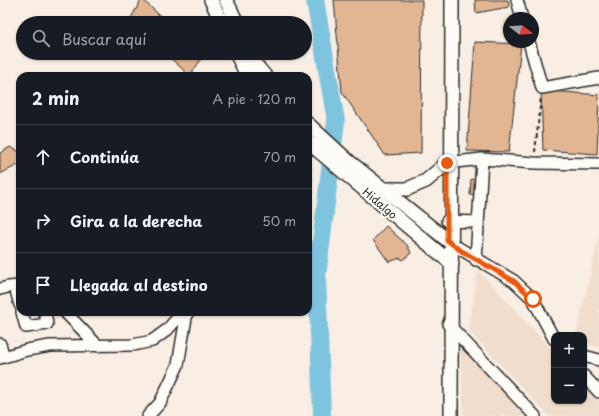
<!DOCTYPE html>
<html lang="es">
<meta charset="utf-8">
<style>
:root{--surface:#171b24;--page:#242831;--text:#f1f3f6;--muted:#9ea1a6;--line:#363941}
body{margin:0;font-family:"Playpen Sans",sans-serif;background:var(--page);color:var(--text)}
.controls{position:absolute;right:12px;bottom:12px;display:grid;overflow:hidden;border-radius:8px;box-shadow:0 1px 3px #0004}
.controls button{width:36px;height:36px;display:grid;place-items:center;padding:0;border:0;border-bottom:1px solid var(--line);background:var(--surface);color:var(--text);font:20px sans-serif}
.compass{position:absolute;left:503px;top:12px;width:36px;height:36px;border-radius:50%;background:var(--surface);box-shadow:0 1px 3px #0004;rotate:107deg}
.stop{position:absolute;width:12px;height:12px;margin:-9px;border:3px solid #ea580c;border-radius:50%;background:#fff}
.stop.end{background:#ea580c;border-color:#fff;box-shadow:0 1px 4px #0008}
.list{margin:0;padding:0;list-style:none}
h2{display:flex;justify-content:space-between;align-items:center;height:52px;margin:0;padding:0 16px;font-size:17px}
h2 small{font-size:13px;font-weight:400;color:var(--muted)}
.list li{display:grid;grid-template-columns:26px 1fr auto;gap:12px;align-items:center;box-sizing:border-box;height:64px;padding:0 16px;border-top:1px solid var(--line)}
.list b{display:block;font-size:15px;white-space:nowrap}
.list em{font-size:13px;font-style:normal;color:var(--muted)}
.icon{flex:none;width:22px;height:22px;fill:none;stroke:currentColor;stroke-width:2;stroke-linecap:round;stroke-linejoin:round}
.map{position:relative;flex:none;width:599px;height:416px;overflow:hidden}
.search{position:absolute;background:var(--surface);box-shadow:0 1px 3px #0004;left:16px;top:16px;width:296px;height:44px;display:flex;align-items:center;gap:10px;box-sizing:border-box;padding:0 14px;border-radius:22px;color:var(--muted);font-size:15px}
.panel{position:absolute;background:var(--surface);box-shadow:0 1px 3px #0004;left:16px;top:72px;width:296px;height:244px;border-radius:12px}
.map>svg:first-child{display:block}
.built{fill:#f1ddcb}
.lines{fill:none;stroke-linecap:round;stroke-linejoin:round}
.river{stroke:#7fc4df;stroke-width:18}
.building{fill:#e2b693;stroke:#2b2b2b}
.minor-casing{stroke:#2b2b2b;stroke-width:14}
.major-casing{stroke:#2b2b2b;stroke-width:16}
.path{stroke:#2b2b2b;stroke-width:2;stroke-dasharray:4 3;stroke-linecap:butt}
.minor{stroke:#fdfcf7;stroke-width:11}
.major{stroke:#fdfcf7;stroke-width:13}
.route{stroke:#ea580c;stroke-width:5}
.labels{text-anchor:middle;dominant-baseline:central;stroke-width:4;stroke-linejoin:round;paint-order:stroke}
.street-label{font-size:11px;fill:#2b2b2b;stroke:#fdfcf7}
</style>
<div class="map">
<svg width="599" height="416" viewBox="0 0 599 416">
<rect width="100%" height="100%" fill="#f8eee3"/>
<filter id="ink" filterUnits="userSpaceOnUse"><feTurbulence type="fractalNoise" baseFrequency=".025" numOctaves="2"/><feDisplacementMap in="SourceGraphic" scale="8" xChannelSelector="R" yChannelSelector="G"/><feConvolveMatrix kernelMatrix="1 2 1 2 8 2 1 2 1" color-interpolation-filters="sRGB"/></filter>
<g filter="url(#ink)">
<path class="built" d="M599,237V347L584,343V335H576Z
M478,270L554,352V401H584V384L599,401V416H549L469,331Z
M460,347L525,416H464Z"/>
<g class="lines">
<path class="river" d="M315,0L336,121L317,277L322,416"/>
</g>
<path class="building" d="M141,0H143L168,23H133L130,20Z
M334,0H422L421,153L385,155L342,92Z
M475,0H508L509,7L476,13Z
M475,42L521,44L509,152L467,151Z
M165,53H200L203,56L190,76Z
M541,90L599,95L597,154L543,150Z
M10,147L20,152V164L0,174V153Z
M471,179L476,180L474,194L470,195Z
M386,226L407,245L411,253L403,260L400,258L389,262L373,240Z"/>
<g class="lines">
<g class="minor-casing">
<path id="minor" d="M517,0L522,18
M529,42L542,88L599,78
M447,163L482,159L534,163L599,164
M447,221L478,222
M452,244L514,281L533,299L554,339
M476,260L482,159
M15,287L20,305
M0,289L8,287L20,286
M22,312L26,327L47,324L45,312
M65,312L98,346
M448,324L535,416
M0,344L4,357
M584,356L599,360
M0,358L27,350L50,346L133,345L152,341L167,330L183,312
M584,376L599,392
M148,416L160,403L178,365L187,312"/>
</g>
<g class="major-casing">
<path id="major" d="M211,0L222,23
M226,0L237,23
M236,53L244,69L249,76
M250,53L255,64L265,76
M308,124L346,159L452,244
M308,142L452,264
M383,189H407L426,181L447,163
M451,416L452,0"/>
</g>
<path class="path" d="M535,152L541,97"/>
<use href="#minor" class="minor"/>
<use href="#major" class="major"/>
</g>
</g>
<g class="lines" filter="url(#ink)">
<path class="route" d="M447,163V240L460,250L514,281L533,299"/>
</g>
<g class="labels">
<g class="street-label">
<text transform="translate(380 203) rotate(40)">Hidalgo</text>
</g>
</g>
</svg>
<div class="controls">
<button>+</button>
<button>−</button>
</div>
<svg class="compass" viewBox="-18 -18 36 36"><path d="M0-13l5 13h-10z" fill="#e53935"/><path d="M0 13l5-13h-10z" fill="#9ea1a6"/></svg>
<div class="stop" style="left:533px;top:299px"></div>
<div class="stop end" style="left:447px;top:163px"></div>
<div class="search"><svg class="icon" aria-label="search" viewBox="0 0 24 24"><circle cx="10" cy="10" r="6"/><path d="M15 15l6 6"/></svg>Buscar aquí</div>
<section class="panel">
<h2>2 min<small>A pie · 120 m</small></h2>
<ul class="list">
<li><svg class="icon" aria-label="ahead" viewBox="0 0 24 24"><path d="M12 20V5M6 11l6-6 6 6"/></svg><div><b>Continúa</b></div><em>70 m</em></li>
<li><svg class="icon" aria-label="right" viewBox="0 0 24 24"><path d="M7 20v-9h11M14 6l5 5-5 5"/></svg><div><b>Gira a la derecha</b></div><em>50 m</em></li>
<li><svg class="icon" aria-label="arrive" viewBox="0 0 24 24"><path d="M6 21V4h12l-3 4 3 4H6"/></svg><div><b>Llegada al destino</b></div></li>
</ul>
</section>
</div>
